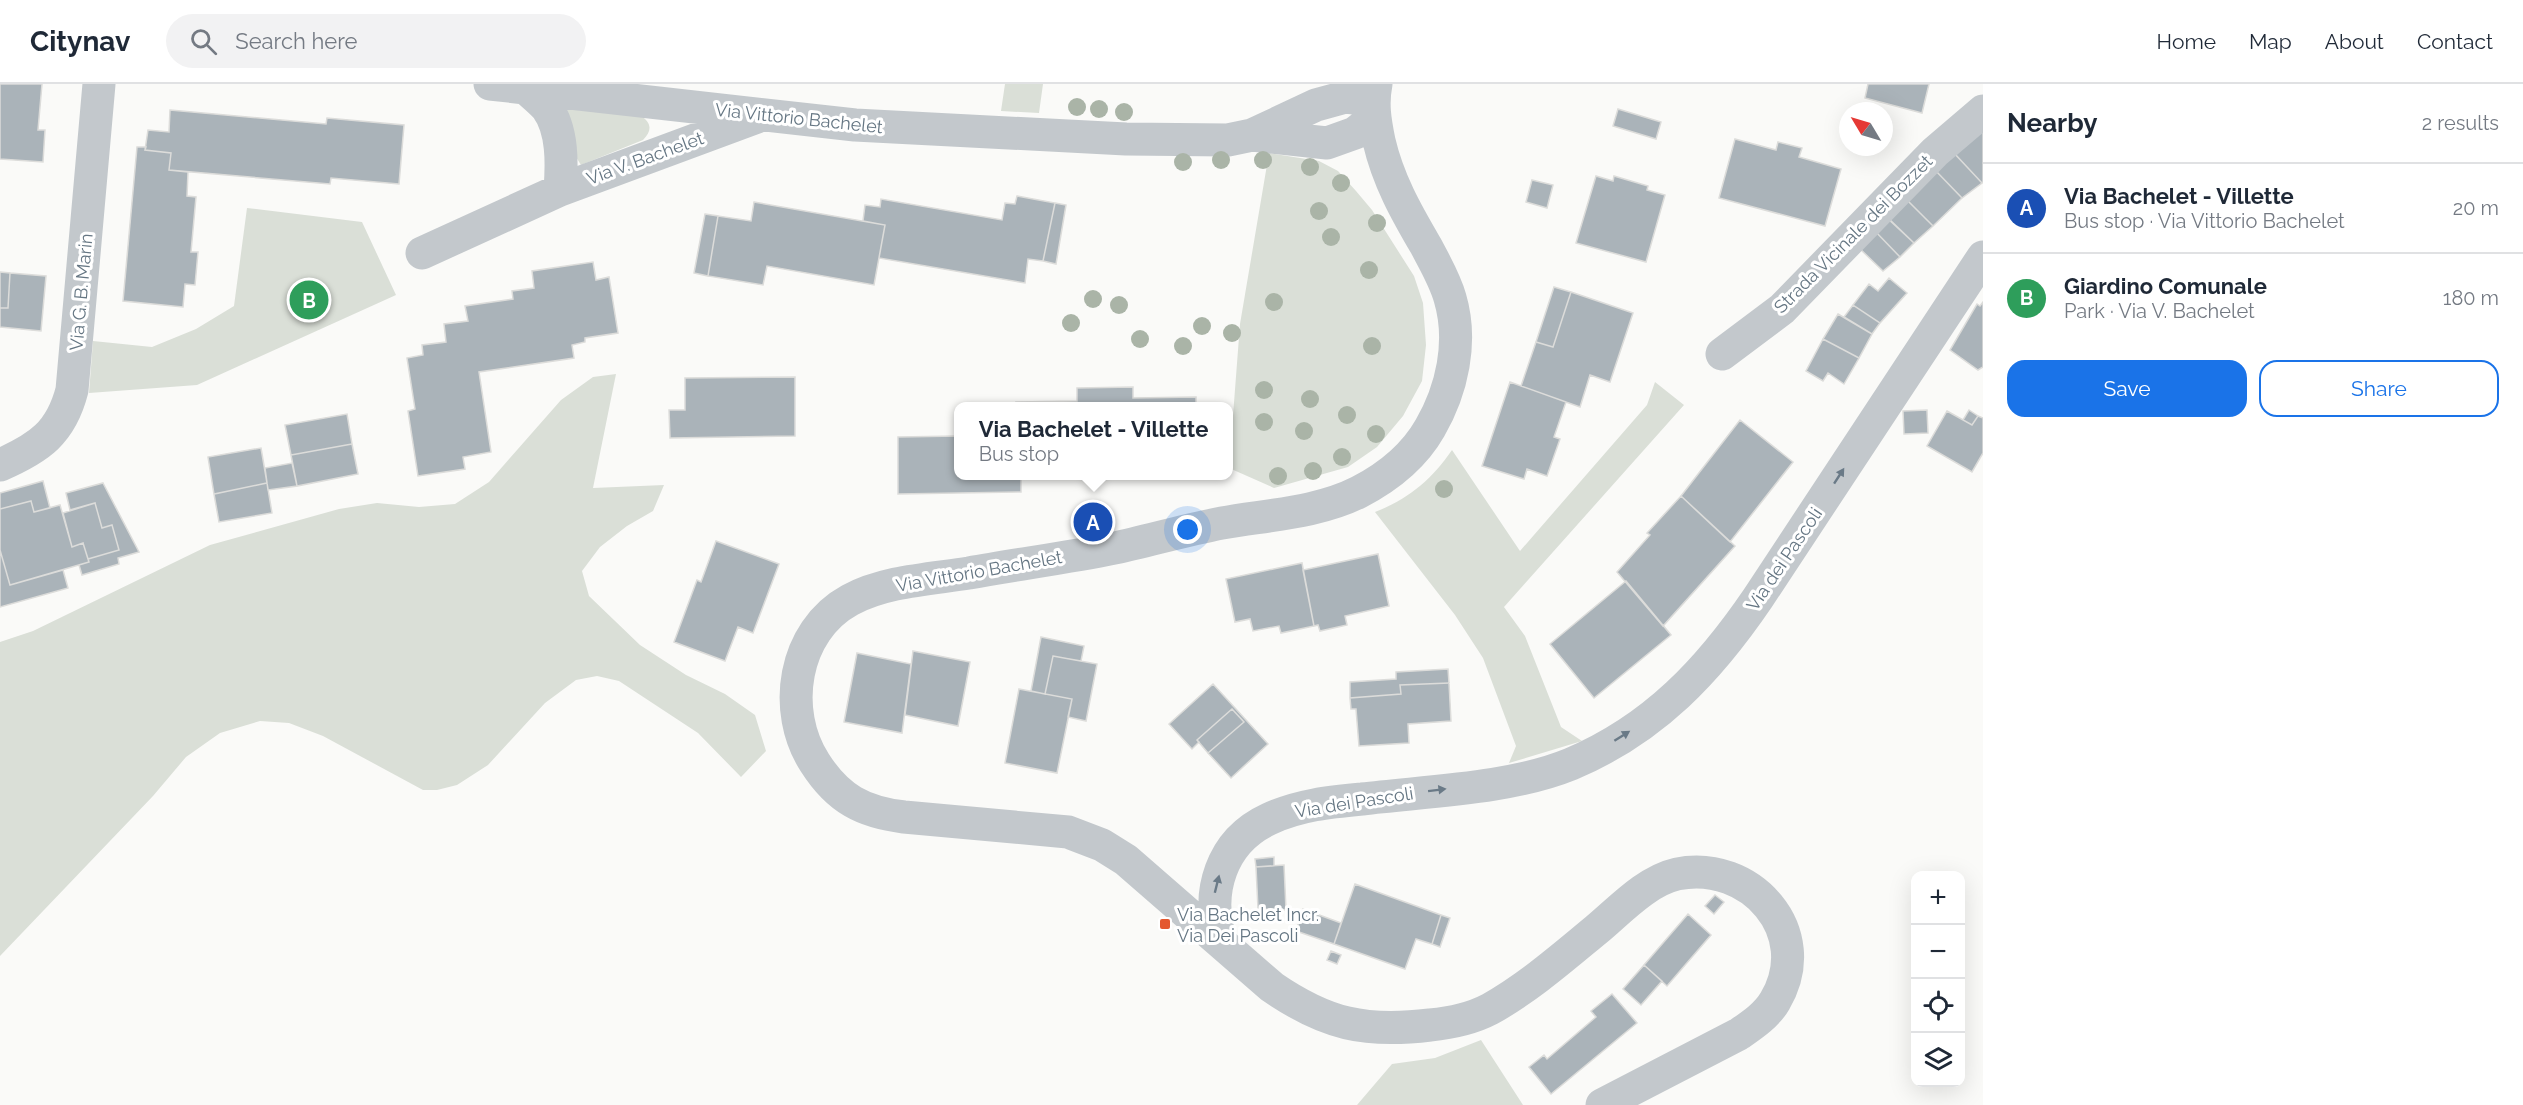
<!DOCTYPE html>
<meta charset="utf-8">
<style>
:root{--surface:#fff;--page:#f2f2f3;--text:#1f2937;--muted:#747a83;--line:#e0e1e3;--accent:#1a73e8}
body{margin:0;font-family:Raleway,sans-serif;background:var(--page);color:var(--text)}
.controls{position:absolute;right:18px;bottom:18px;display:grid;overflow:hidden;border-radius:12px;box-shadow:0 6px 24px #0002}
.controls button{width:54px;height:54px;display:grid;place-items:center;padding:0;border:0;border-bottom:2px solid var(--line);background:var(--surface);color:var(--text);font:30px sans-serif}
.compass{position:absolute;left:1839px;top:18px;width:54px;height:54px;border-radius:50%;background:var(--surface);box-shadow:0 6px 24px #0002;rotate:308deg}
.you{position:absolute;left:1188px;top:446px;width:21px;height:21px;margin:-15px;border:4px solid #fff;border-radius:50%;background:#1a73e8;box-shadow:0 0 0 9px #1a73e833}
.badge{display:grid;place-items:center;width:39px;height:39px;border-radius:50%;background:var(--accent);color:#fff;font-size:20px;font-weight:700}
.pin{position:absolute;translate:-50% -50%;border:3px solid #fff;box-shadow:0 2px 6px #0006}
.popup{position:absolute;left:954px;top:318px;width:279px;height:78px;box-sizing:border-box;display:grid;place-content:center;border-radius:12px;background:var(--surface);filter:drop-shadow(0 2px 4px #0005);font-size:20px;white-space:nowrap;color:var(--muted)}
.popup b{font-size:22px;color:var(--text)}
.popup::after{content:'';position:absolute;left:50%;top:100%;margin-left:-12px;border:12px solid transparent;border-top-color:var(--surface)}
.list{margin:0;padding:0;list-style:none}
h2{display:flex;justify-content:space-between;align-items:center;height:78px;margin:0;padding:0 24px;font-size:26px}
h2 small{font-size:20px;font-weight:400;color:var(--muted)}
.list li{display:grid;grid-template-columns:39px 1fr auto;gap:18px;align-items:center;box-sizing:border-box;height:90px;padding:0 24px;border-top:2px solid var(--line)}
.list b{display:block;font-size:22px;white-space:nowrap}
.list p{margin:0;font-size:20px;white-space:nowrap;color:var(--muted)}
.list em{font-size:20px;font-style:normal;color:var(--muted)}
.actions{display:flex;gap:12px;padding:18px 24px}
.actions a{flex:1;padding:14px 0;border:2px solid var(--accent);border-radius:18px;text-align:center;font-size:21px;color:var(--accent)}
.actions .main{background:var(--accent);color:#fff}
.icon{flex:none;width:33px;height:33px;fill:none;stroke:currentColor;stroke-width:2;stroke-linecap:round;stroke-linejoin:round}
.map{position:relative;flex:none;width:1983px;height:1021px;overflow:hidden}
header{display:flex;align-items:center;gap:36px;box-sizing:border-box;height:84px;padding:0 30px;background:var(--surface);border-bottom:2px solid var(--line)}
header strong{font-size:28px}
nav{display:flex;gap:33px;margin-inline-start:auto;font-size:21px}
.search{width:420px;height:54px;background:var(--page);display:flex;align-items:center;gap:15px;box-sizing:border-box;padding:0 21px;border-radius:33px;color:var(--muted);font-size:22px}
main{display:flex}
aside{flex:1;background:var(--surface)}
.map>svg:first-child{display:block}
.green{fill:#dadfd7}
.building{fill:#aab3b9;stroke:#dcdcda;stroke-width:1.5}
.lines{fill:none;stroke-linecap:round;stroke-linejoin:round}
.minor{stroke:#c3c8cc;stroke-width:33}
.tree{fill:#aab4a7}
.oneway{fill:#6a7a87}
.poi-dot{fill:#e4572e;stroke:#fff;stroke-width:2}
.labels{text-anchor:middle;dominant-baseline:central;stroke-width:6;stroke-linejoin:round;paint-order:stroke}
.street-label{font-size:18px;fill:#657683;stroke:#fff}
.poi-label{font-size:18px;fill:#657683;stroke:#fff;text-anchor:start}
</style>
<header>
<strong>Citynav</strong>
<div class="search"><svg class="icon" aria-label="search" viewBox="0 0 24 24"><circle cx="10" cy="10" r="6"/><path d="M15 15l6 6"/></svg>Search here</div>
<nav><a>Home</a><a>Map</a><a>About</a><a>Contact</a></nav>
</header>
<main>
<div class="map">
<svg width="1983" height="1021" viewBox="0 0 1983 1021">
<rect width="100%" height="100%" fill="#fafaf8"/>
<path class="green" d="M1005,0H1043L1039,29L1001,27Z
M568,25L641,32C652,39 652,47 643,56L581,81L576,73L565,30Z
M1269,69L1319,77L1338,87L1356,107L1372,126L1414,192L1423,219L1426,261L1422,297L1403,332L1377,363L1348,383L1274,404L1229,384L1240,240Z
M247,124L362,138L396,211L197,301L89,309L93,257L152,263L196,245L234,222Z
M616,290L593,404L664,401L653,427L627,442L600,463L582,487L589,512L640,561L686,591L725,610L755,631L766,667L741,693L698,649L619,597L597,592L576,596L545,619L488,681L457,701L437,706H423L323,652L289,639L260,637L220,649L186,673L153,712L0,872V558L33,547L210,461L339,425L377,419L419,423L455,420L489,398L561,316L593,293Z
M1655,298L1684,321L1504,523L1525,552L1561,643L1582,657L1509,679L1516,662L1483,574L1455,531L1375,428C1409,415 1432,395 1452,366L1520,467L1647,321Z
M1481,956L1523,1021H1357L1392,980L1435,974Z"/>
<path class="building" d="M0,0H42L38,46H45L43,78L0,75Z
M1868,0H1929L1922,29L1865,14Z
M1618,25L1661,38L1656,55L1613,42Z
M170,26L326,40L327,34L404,41L399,100L331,94L330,100L169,86L171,69L145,66L148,46L169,48Z
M1983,46V98L1982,99L1954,69Z
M1735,55L1776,66L1778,58L1802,64L1799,73L1841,85L1825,142L1719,114Z
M137,63H146L145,66L171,69L169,86L188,88L187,112L196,113L191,168H198L195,201L185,200L183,223L123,217Z
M1954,69L1982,99L1962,114L1935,86Z
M1935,86L1962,114L1933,142L1905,114Z
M1596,92L1613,97L1614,92L1648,102L1647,106L1665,111L1646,178L1576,159Z
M1532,96L1553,101L1547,124L1526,118Z
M1017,112L1055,119L1043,177L1028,175L1025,199L879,174L885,141L863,137L865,121L880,123L881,115L1002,136L1005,119L1015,120Z
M1905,114L1933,142L1914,159L1884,131Z
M754,118L885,141L874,201L767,182L763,201L708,192L718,132L751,137Z
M1055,119L1066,121L1056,180L1043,177Z
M705,130L718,132L708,192L694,189Z
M1887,133L1914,159L1900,173L1874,146Z
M1874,146L1900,173L1883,187L1857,162Z
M593,178L596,196L609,193L618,249L585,254V258L572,261L574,274L479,288L491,368L463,373L465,385L418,392L408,327L415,325L407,274L423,271L422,261L446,258L444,240L468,237L465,222L513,215L512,207L534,204L532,187Z
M0,188L10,189L8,224H0Z
M10,189L46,192L41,247L0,243V224H8Z
M1889,194L1907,209L1880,239L1853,221L1869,200L1878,207Z
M1554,203L1571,208L1553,263L1536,258Z
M1571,208L1633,229L1610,298L1590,291L1580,323L1521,302L1536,258L1553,263Z
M1983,218V283L1978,286L1950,266L1977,220L1980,222Z
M1853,221L1880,239L1872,250L1844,233Z
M1838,230L1872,250L1859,274L1823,255Z
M1823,255L1859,274L1844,300L1828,289L1823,297L1806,287Z
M795,293V352L670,354L669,326H685V294Z
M1510,298L1566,318L1554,353L1560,355L1547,392L1527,385L1524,395L1482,382Z
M1133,303V314L1196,313V322H1017L1016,318L1077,317V304Z
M1927,326L1928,349L1904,350L1903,327Z
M1969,326L1978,332L1972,341L1963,336Z
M1947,327L1972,341L1978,332L1983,334V369L1972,388L1927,362Z
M347,330L352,360L291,371L285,341Z
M1740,336L1793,378L1730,458L1681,412Z
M958,352V392H1021V408L898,410V353Z
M352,360L358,390L297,402L291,371Z
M261,364L267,399L214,410L208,373Z
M292,379L297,402L268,406L265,384Z
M43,397L50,424L34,428L31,417L0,425V409Z
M103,399L139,468L118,474L119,480L82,491L79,481L89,478L88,475L119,466L112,441L102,444L95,419L70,426L66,409Z
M267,399L272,429L219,438L214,410Z
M1681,412L1735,462L1663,542L1617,488L1650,451L1647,449Z
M31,417L34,428L60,421L72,463L83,459L89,478L10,501L0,466V425Z
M95,419L102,444L112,441L119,466L88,475L83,459L72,463L63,429Z
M716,457L779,480L753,549L738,543L725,577L674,558L697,496L701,498Z
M0,466L10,501L63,486L68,504L0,523Z
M1378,470L1389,522L1345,532L1347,541L1320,547L1318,541L1314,542L1303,486Z
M1302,479L1314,542L1281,549L1279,542L1253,547L1250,535L1235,538L1226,495Z
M1626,497L1671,551L1594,614L1550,560Z
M1041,553L1084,562L1081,577L1053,572L1045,610L1031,607Z
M913,567L970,578L958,642L905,631Z
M857,569L911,580L902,649L844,638Z
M1053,572L1097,580L1086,637L1068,633L1072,615L1045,610Z
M1448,585L1449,599L1400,601L1401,610L1350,614V598L1396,595V588Z
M1449,599L1451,637L1408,640L1409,659L1359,662L1356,625H1351L1350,614L1401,610L1400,601Z
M1213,600L1268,660L1231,694L1208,669L1244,638L1232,625L1197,656L1199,658L1192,665L1169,640Z
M1019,605L1072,615L1057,689L1005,679Z
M1232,625L1244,638L1208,669L1197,656Z
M1274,773V782L1256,783L1255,775Z
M1284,781L1286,826L1258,825L1256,783Z
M1355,800L1441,831L1432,860L1416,855L1405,885L1334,860Z
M1715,811L1724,818L1714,830L1705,822Z
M1258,825L1271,826V835L1261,836Z
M1303,825L1341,839L1334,860L1296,847Z
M1688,830L1711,851L1667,902L1644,881Z
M1441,831L1450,834L1440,863L1432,860Z
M1331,867L1341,871L1337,880L1327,876Z
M1644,881L1662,897L1641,921L1623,905Z
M1612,910L1637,939L1551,1010L1529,983L1544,971L1547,975L1596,933L1591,927Z"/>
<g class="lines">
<path class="minor" d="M490,0L855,41L1126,55L1228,56L1252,51L1316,21L1345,13L1373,16
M1376,0C1372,20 1375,37 1379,57C1388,96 1406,128 1426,162C1435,179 1445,196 1450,214C1463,258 1452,306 1430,344C1414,372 1388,393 1359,408C1318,429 1266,431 1222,439C1186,446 1151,456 1115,464C1067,474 1018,480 969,489C931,495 885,497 850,516C793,547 781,627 815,679C838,715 863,728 904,733L1068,748L1102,761L1126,776L1272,903C1326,940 1365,949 1430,941C1451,939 1471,935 1490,925C1529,903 1562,874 1596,846C1619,827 1646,797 1677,790C1750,775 1816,848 1775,917C1767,931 1752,941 1739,950L1602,1021
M526,4C533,11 541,17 547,24C563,46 562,80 560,106
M1252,51L1327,59L1355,49L1374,34
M422,169L560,106L757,33
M1722,270L1782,225L1935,68L1983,27
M0,381C39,364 61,349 72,306L99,0
M1221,857C1205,809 1221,757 1269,735C1299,721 1330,718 1362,715C1428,707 1510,705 1571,680C1654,645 1709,586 1758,514L1983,173"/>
</g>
<g class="tree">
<circle cx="1077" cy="23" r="9"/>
<circle cx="1099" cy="25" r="9"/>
<circle cx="1124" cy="28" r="9"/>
<circle cx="1221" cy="76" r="9"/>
<circle cx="1263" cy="76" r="9"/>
<circle cx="1183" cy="78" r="9"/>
<circle cx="1310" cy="83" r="9"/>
<circle cx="1341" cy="99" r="9"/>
<circle cx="1319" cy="127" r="9"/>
<circle cx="1377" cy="139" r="9"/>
<circle cx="1331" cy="153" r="9"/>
<circle cx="1369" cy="186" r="9"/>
<circle cx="1093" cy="215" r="9"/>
<circle cx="1274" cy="218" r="9"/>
<circle cx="1119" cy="221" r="9"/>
<circle cx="1071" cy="239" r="9"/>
<circle cx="1202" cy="242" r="9"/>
<circle cx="1232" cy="249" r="9"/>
<circle cx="1140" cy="255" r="9"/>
<circle cx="1183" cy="262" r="9"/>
<circle cx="1372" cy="262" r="9"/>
<circle cx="1264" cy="306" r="9"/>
<circle cx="1310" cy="315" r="9"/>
<circle cx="1347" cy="331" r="9"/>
<circle cx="1264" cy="338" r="9"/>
<circle cx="1304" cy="347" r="9"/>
<circle cx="1376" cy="350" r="9"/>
<circle cx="1342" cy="373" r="9"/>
<circle cx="1313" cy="387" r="9"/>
<circle cx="1278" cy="392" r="9"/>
<circle cx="1444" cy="405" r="9"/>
</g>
<defs><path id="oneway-solid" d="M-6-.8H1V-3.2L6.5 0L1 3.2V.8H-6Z" transform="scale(1.5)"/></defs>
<g class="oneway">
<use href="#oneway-solid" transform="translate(1839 392) rotate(-57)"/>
<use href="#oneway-solid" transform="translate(1622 652) rotate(-32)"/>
<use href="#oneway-solid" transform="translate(1437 706) rotate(-7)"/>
<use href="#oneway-solid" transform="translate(1217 800) rotate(-76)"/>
</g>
<rect class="poi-dot" x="1159" y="834" width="12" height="12" rx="3"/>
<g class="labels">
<g class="street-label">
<text transform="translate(799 34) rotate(6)">Via Vittorio Bachelet</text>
<text transform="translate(645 74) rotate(-20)">Via V. Bachelet</text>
<text transform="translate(1853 150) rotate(-45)">Strada Vicinale dei Bozzet</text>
<text transform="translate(81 208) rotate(-85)">Via G. B. Marin</text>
<text transform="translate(1784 475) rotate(-56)">Via dei Pascoli</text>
<text transform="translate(979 487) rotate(-10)">Via Vittorio Bachelet</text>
<text transform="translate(1354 718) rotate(-9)">Via dei Pascoli</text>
</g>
<g class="poi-label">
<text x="1177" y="830">Via Bachelet Incr.<tspan x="1177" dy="21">Via Dei Pascoli</tspan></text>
</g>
</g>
</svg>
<div class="controls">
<button>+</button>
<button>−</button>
<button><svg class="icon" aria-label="locate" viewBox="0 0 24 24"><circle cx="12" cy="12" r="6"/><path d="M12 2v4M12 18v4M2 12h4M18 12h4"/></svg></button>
<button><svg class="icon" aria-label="layers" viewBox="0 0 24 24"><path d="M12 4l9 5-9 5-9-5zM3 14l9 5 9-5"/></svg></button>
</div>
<svg class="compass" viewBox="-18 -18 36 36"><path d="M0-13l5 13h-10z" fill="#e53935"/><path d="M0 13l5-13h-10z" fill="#747a83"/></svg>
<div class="you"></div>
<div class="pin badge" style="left:1093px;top:438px;background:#1a4fb4">A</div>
<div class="popup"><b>Via Bachelet - Villette</b>Bus stop</div>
<div class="pin badge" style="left:309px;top:216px;background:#2e9e5b">B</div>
</div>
<aside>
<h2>Nearby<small>2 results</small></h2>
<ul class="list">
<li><span class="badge" style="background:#1a4fb4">A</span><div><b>Via Bachelet - Villette</b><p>Bus stop · Via Vittorio Bachelet</p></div><em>20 m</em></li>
<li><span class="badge" style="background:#2e9e5b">B</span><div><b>Giardino Comunale</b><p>Park · Via V. Bachelet</p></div><em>180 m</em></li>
</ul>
<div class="actions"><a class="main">Save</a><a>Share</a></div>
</aside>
</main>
